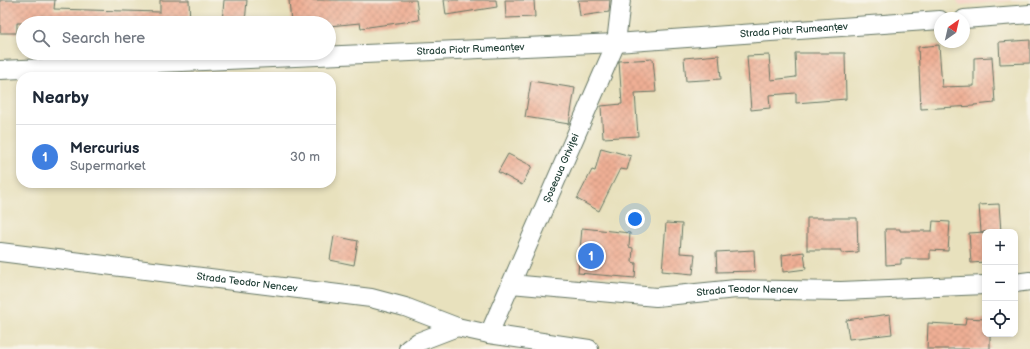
<!DOCTYPE html>
<meta charset="utf-8">
<style>
:root{--surface:#fff;--page:#f6f6f7;--text:#1f2937;--muted:#747a83;--line:#e0e1e3;--accent:#1f6fb2}
body{margin:0;font-family:"Balsamiq Sans",sans-serif;background:var(--page);color:var(--text)}
.controls{position:absolute;right:12px;bottom:12px;display:grid;overflow:hidden;border-radius:8px;box-shadow:0 2px 6px #0003}
.controls button{width:36px;height:36px;display:grid;place-items:center;padding:0;border:0;border-bottom:1px solid var(--line);background:var(--surface);color:var(--text);font:20px sans-serif}
.compass{position:absolute;left:934px;top:12px;width:36px;height:36px;border-radius:50%;background:var(--surface);box-shadow:0 2px 6px #0003;rotate:34deg}
.you{position:absolute;left:635px;top:219px;width:14px;height:14px;margin:-10px;border:3px solid #fff;border-radius:50%;background:#1a73e8;box-shadow:0 0 0 6px #1a73e833}
.badge{display:grid;place-items:center;width:26px;height:26px;border-radius:50%;background:var(--accent);color:#fff;font-size:13px;font-weight:700}
.pin{position:absolute;translate:-50% -50%;border:2px solid #fff;box-shadow:0 1px 4px #0006}
.list{margin:0;padding:0;list-style:none}
h2{display:flex;justify-content:space-between;align-items:center;height:52px;margin:0;padding:0 16px;font-size:17px}
h2 small{font-size:13px;font-weight:400;color:var(--muted)}
.list li{display:grid;grid-template-columns:26px 1fr auto;gap:12px;align-items:center;box-sizing:border-box;height:64px;padding:0 16px;border-top:1px solid var(--line)}
.list b{display:block;font-size:15px;white-space:nowrap}
.list p{margin:0;font-size:13px;white-space:nowrap;color:var(--muted)}
.list em{font-size:13px;font-style:normal;color:var(--muted)}
.icon{flex:none;width:22px;height:22px;fill:none;stroke:currentColor;stroke-width:2;stroke-linecap:round;stroke-linejoin:round}
.map{position:relative;flex:none;width:1030px;height:349px;overflow:hidden}
.search{position:absolute;background:var(--surface);box-shadow:0 2px 6px #0003;left:16px;top:16px;width:320px;height:44px;display:flex;align-items:center;gap:10px;box-sizing:border-box;padding:0 14px;border-radius:22px;color:var(--muted);font-size:15px}
.panel{position:absolute;background:var(--surface);box-shadow:0 2px 6px #0003;left:16px;top:72px;width:320px;height:116px;border-radius:16px}
.map>svg:first-child{display:block}
.built{fill:#f6d2c4}
.building{fill:url(#building-cross-hatch)}
.lines{fill:none;stroke-linecap:round;stroke-linejoin:round}
.minor-casing{stroke:#657664;stroke-width:20}
.minor{stroke:#fff;stroke-width:18}
.labels{text-anchor:middle;dominant-baseline:central;stroke-width:3.5;stroke-linejoin:round;paint-order:stroke}
.street-label{font-size:10px;fill:#1f3d34;stroke:#f7f3e8}
</style>
<div class="map">
<svg width="1030" height="349" viewBox="0 0 1030 349">
<defs>
<pattern id="building-cross-hatch" width="8" height="8" patternUnits="userSpaceOnUse"><rect width="8" height="8" fill="#efaf94"/><path d="M0 0l8 8M0 8l8-8" fill="none" stroke="#cc9780"/></pattern>
</defs>
<rect width="100%" height="100%" fill="#f7f3e8"/>
<filter id="ink" filterUnits="userSpaceOnUse"><feTurbulence type="fractalNoise" baseFrequency=".025" numOctaves="2"/><feDisplacementMap in="SourceGraphic" scale="8" xChannelSelector="R" yChannelSelector="G"/><feConvolveMatrix kernelMatrix="1 2 1 2 8 2 1 2 1" color-interpolation-filters="sRGB"/></filter>
<filter id="wash" filterUnits="userSpaceOnUse"><feTurbulence type="fractalNoise" baseFrequency=".012" numOctaves="4" result="noise"/><feDisplacementMap in="SourceGraphic" scale="16" xChannelSelector="R" yChannelSelector="G"/><feGaussianBlur stdDeviation="0.9" result="paint"/><feColorMatrix in="noise" values="0 0 0 0 0 0 0 0 0 0 0 0 0 0 0 0 0 1.4 0 .05"/><feComposite in="paint" operator="in"/></filter>
<g filter="url(#wash)">
<rect width="100%" height="100%" fill="#e8e1bd"/>
<path class="built" d="M957,0H1027L959,5Z"/>
<g id="blocks">
<path class="building" d="M0,0H55L54,9L160,12V0H189L190,23H17V33H0Z
M224,0H247L245,23L222,22Z
M289,0H416L419,20L361,28L360,23L329,26V23H291Z
M444,0H496L497,7L446,15Z
M505,0H534L535,17L506,18Z
M578,0H610L609,12L580,16Z
M1030,40V63L1000,64L999,42Z
M939,45L942,87L974,86V58L992,57L995,103L974,105V106L921,109L918,47Z
M795,53H845L846,99L796,103V93L769,95L770,108L751,110L747,56L769,55L771,80L796,77Z
M719,55L721,79L686,81L684,58Z
M653,59L656,92L635,93L638,136L603,138L601,106L622,104L619,61Z
M531,81L575,88L569,124L525,117Z
M601,148L631,156L627,170L620,169L599,211L577,199L592,170L595,171Z
M508,154L532,166L522,185L498,172Z
M999,204L1001,232H981L979,205Z
M807,218H857L858,252L841,253V250H807Z
M933,221L950,222L948,251L930,250V259H901V264L886,265L885,229H900V231H932Z
M666,223L682,224L680,253L695,254L693,274L662,271Z
M582,228L630,233L629,247L633,248L632,262L636,263L635,278L578,273Z
M985,232V262L971,263L969,233Z
M334,236L358,241L354,265L330,260Z
M754,250L755,271L717,272L716,252Z
M804,252L806,269L783,272L782,255Z
M890,314L892,334L849,339L846,320Z
M966,318L985,319V334H990V349H927L928,323L965,325Z"/>
</g>
</g>
<g filter="url(#ink)">
<use href="#blocks" fill-opacity="0" stroke="#657664" stroke-width="1"/>
<g class="lines">
<g class="minor-casing">
<g id="minor">
<path d="M964,19L1030,14"/>
<path id="s1" d="M0,70L616,43L940,20"/>
<path id="s2" d="M0,252L371,298L405,307L457,327L489,334L589,349"/>
<path d="M1015,283L1030,281"/>
<path id="s3" d="M511,284L656,297L736,289L841,291L985,285"/>
<path id="s4" d="M489,334L616,43L621,0"/>
<path d="M408,349L418,342L457,327"/>
</g>
</g>
<use href="#minor" class="minor"/>
</g>
</g>
<g class="labels">
<g class="street-label">
<text stroke="none"><textPath href="#s1" startOffset="795">Strada Piotr Rumeanțev</textPath></text>
<text stroke="none"><textPath href="#s1" startOffset="471">Strada Piotr Rumeanțev</textPath></text>
<text stroke="none"><textPath href="#s4" startOffset="181">Șoseaua Griviţei</textPath></text>
<text stroke="none"><textPath href="#s2" startOffset="249">Strada Teodor Nencev</textPath></text>
<text stroke="none"><textPath href="#s3" startOffset="237">Strada Teodor Nencev</textPath></text>
</g>
</g>
</svg>
<div class="controls">
<button>+</button>
<button>−</button>
<button><svg class="icon" aria-label="locate" viewBox="0 0 24 24"><circle cx="12" cy="12" r="6"/><path d="M12 2v4M12 18v4M2 12h4M18 12h4"/></svg></button>
</div>
<svg class="compass" viewBox="-18 -18 36 36"><path d="M0-13l5 13h-10z" fill="#e53935"/><path d="M0 13l5-13h-10z" fill="#747a83"/></svg>
<div class="you"></div>
<div class="pin badge" style="left:591px;top:256px;background:#3f7fe0">1</div>
<div class="search"><svg class="icon" aria-label="search" viewBox="0 0 24 24"><circle cx="10" cy="10" r="6"/><path d="M15 15l6 6"/></svg>Search here</div>
<section class="panel">
<h2>Nearby<small></small></h2>
<ul class="list">
<li><span class="badge" style="background:#3f7fe0">1</span><div><b>Mercurius</b><p>Supermarket</p></div><em>30 m</em></li>
</ul>
</section>
</div>
